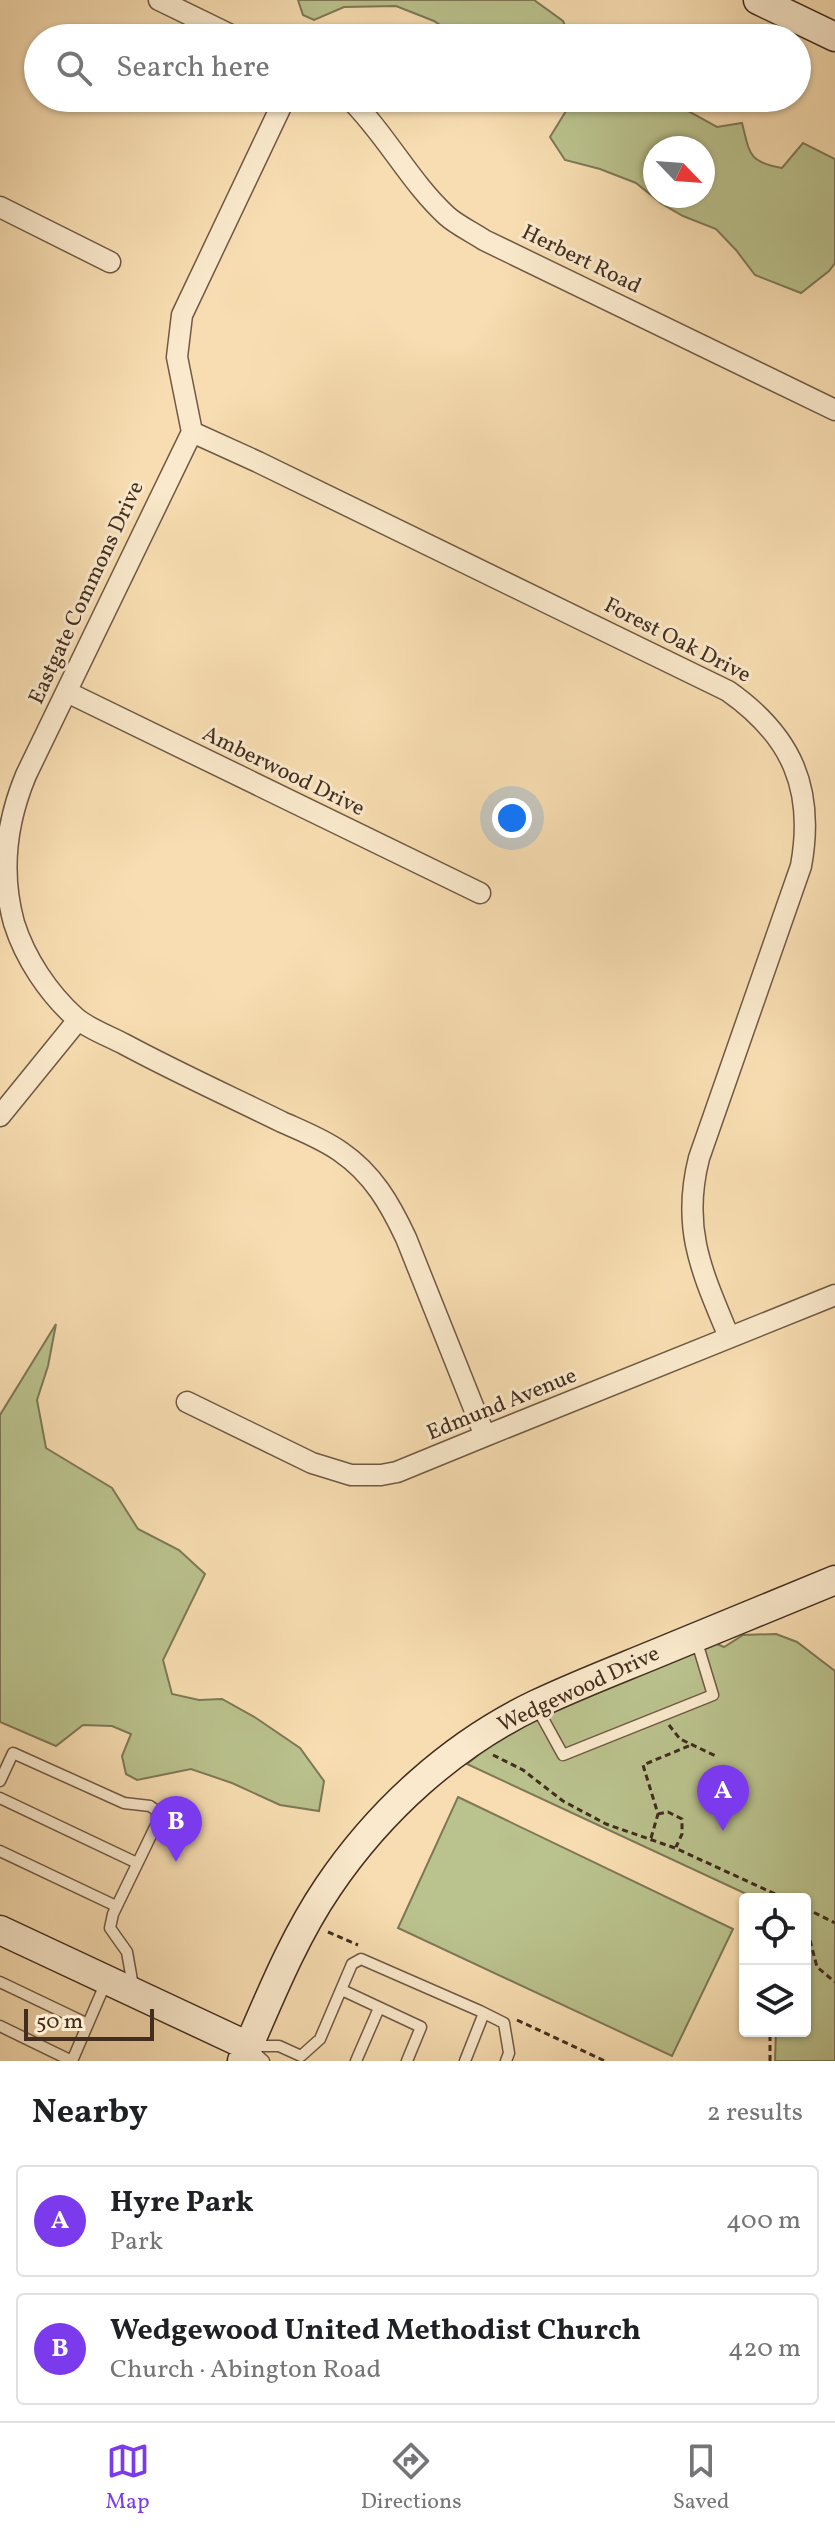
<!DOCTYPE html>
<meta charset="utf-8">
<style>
:root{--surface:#fff;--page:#f2f2f2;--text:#202124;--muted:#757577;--line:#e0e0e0;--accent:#7c3aed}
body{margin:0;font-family:Vollkorn,serif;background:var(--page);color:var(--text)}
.controls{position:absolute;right:24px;bottom:24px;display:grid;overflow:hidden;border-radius:8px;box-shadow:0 2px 6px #0004}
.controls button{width:72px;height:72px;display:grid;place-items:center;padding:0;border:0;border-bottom:2px solid var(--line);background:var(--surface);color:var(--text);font:40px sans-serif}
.compass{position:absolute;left:643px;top:136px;width:72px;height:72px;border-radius:50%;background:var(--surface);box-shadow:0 2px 6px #0004;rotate:115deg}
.scale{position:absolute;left:24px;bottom:20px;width:130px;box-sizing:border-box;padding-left:8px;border:4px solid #432d1f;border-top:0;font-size:22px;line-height:28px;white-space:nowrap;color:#432d1f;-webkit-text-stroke:6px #fae9cc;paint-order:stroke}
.you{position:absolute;left:512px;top:818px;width:28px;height:28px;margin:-20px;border:6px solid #fff;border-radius:50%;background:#1a73e8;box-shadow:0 0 0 12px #1a73e833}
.badge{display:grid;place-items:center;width:52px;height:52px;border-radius:50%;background:var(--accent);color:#fff;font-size:26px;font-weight:700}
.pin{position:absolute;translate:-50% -66px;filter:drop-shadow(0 2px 4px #0008)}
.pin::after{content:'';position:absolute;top:42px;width:28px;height:24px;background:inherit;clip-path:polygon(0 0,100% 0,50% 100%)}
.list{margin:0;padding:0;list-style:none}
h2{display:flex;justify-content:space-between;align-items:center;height:104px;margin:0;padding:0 32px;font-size:34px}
h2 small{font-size:26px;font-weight:400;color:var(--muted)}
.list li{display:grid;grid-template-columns:52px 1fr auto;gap:24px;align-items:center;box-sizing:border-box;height:112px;margin:0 16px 16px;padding:0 16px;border:2px solid var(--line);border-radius:8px}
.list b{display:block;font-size:30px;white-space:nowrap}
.list p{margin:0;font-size:26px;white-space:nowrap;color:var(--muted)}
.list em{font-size:26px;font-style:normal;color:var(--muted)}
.icon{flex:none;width:44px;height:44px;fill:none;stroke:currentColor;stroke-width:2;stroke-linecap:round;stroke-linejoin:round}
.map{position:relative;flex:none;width:835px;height:2061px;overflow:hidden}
.search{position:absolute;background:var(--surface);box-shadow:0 2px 6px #0004;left:24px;right:24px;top:24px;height:88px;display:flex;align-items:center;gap:20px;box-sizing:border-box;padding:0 28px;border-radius:44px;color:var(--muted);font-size:30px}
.sheet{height:360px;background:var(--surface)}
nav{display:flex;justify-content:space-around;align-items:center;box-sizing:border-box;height:112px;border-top:2px solid var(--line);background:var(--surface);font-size:22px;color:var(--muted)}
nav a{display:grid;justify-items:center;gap:4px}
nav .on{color:var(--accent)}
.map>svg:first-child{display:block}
.green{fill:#bac28d;stroke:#7e7856;stroke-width:2;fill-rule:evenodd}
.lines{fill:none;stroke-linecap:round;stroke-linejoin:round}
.lane-casing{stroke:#705944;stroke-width:13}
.street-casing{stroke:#705944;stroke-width:23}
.secondary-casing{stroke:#432d1f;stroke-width:31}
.path{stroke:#432d1f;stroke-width:3;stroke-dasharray:6 4;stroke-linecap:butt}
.lane{stroke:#fae9cc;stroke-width:10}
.street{stroke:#fae9cc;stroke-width:20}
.secondary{stroke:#fae9cc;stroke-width:28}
.labels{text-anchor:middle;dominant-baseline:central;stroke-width:6;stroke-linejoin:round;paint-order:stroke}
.street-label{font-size:22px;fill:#432d1f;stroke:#fae9cc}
</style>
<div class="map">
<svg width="835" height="2061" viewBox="0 0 835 2061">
<rect width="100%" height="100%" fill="#f7ddb1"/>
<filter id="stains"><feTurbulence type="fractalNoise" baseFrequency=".0025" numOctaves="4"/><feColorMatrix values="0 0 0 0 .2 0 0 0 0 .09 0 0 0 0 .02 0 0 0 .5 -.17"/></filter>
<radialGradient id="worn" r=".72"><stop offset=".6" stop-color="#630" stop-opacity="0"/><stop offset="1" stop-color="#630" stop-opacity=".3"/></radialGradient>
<path class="green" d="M298,0H534L563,21L570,38H459L434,21L396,6L344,7L314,20L303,15Z
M574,98H670L688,111L717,127L742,123C750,154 748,162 782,168L803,143L835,159V263L829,271L801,293L755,275L736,250L716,229L683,216L662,204L636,183L600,169L565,160L550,137ZM655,148H703V196H655Z
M56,1324L48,1366L37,1400L46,1448L112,1488L138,1529L179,1550L205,1574L163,1660L172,1694L199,1700L222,1699L256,1718L300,1748L324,1781L319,1811L280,1805L232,1783L191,1769L137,1780L126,1774L122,1756L131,1734L112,1726L83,1725L56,1746L0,1722V1415Z
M776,1634L797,1642L835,1671V2061H775L776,2031H805V1899H757L467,1764L504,1734L573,1699L715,1643L724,1647L743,1635Z
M458,1797L733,1929L672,2056L398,1928Z"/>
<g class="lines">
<g class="lane-casing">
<path id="lane" d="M536,1706L563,1755L713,1695L696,1639
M0,1781L13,1753L124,1803L150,1806L157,1811V1823L113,1914L110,1928L127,1952L133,1986
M0,1798L137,1863
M0,1851L116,1906
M0,1982L88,2024
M342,1990L421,2027L407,2061
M0,2026L72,2061
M250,2046H279L301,2056L320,2039L352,1964L361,1959L480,2011L504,2023L509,2053L506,2061
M250,2048L264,2061
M72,2061L106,1982
M356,2061L379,2008
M465,2061L484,2013"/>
</g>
<g class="street-casing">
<path id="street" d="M159,0L237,38
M285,98L182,315L177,357L192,432L26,775C6,823 0,872 14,923C25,958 48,993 76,1018C89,1029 109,1036 124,1044C176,1072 229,1096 282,1122C302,1131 323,1139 341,1152C373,1174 390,1204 406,1238L485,1436
M349,98C386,134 409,181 447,216C457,225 472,232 484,240L835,410
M0,207L110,262
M192,432L258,462L728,691C792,736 815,789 801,866L699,1158C681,1229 702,1272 729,1337
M67,692L480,893
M0,1116L78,1020
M187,1402L312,1463L351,1475H381L397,1472L485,1436L835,1295"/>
</g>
<g class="secondary-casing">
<path id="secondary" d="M758,0L835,37
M0,1930L248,2046
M242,2061C268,2002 292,1940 328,1887C380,1810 453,1744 537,1704C577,1685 619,1669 660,1652C718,1628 777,1604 835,1580"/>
</g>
<path class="path" d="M669,1725L680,1739L718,1757
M493,1755L523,1770L563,1801L606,1824L675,1848L786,1899
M658,1814L668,1812L682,1819V1834L676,1847
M651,1838L658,1814L643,1765L691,1745
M805,1908L835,1923
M805,1921L817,1967L835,1982
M328,1932L358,1945
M517,2020L605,2061
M770,2061V2031"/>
<use href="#lane" class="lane"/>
<use href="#street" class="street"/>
<use href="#secondary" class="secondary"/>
</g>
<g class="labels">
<g class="street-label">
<text transform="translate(581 260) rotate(26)">Herbert Road</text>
<text transform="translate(87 593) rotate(-65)">Eastgate Commons Drive</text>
<text transform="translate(677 641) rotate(27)">Forest Oak Drive</text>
<text transform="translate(283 772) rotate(26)">Amberwood Drive</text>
<text transform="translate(502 1405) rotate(-22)">Edmund Avenue</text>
<text transform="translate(579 1690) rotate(-25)">Wedgewood Drive</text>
</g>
</g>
<rect width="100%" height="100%" filter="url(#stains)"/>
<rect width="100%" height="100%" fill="url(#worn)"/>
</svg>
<div class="controls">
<button><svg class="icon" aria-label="locate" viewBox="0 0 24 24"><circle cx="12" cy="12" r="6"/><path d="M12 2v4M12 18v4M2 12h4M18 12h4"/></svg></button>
<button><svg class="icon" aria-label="layers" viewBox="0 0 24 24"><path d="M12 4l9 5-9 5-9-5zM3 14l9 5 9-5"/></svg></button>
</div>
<svg class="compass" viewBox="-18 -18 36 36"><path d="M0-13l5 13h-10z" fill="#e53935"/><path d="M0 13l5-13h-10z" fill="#757577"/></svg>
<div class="scale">50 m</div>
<div class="you"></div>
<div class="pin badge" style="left:723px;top:1831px">A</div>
<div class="pin badge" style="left:176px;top:1862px">B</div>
<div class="search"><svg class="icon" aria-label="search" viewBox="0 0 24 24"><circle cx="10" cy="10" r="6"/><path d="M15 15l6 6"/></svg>Search here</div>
</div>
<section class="sheet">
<h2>Nearby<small>2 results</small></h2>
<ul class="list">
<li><span class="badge">A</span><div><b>Hyre Park</b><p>Park</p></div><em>400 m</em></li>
<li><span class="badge">B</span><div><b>Wedgewood United Methodist Church</b><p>Church · Abington Road</p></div><em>420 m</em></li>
</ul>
</section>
<nav>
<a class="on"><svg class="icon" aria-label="map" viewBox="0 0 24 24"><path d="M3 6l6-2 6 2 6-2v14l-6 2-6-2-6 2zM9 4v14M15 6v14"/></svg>Map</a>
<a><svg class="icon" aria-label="directions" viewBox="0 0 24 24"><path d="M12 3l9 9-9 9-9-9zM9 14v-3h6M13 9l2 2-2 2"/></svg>Directions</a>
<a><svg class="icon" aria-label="saved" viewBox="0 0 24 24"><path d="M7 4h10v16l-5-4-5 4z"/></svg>Saved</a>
</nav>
